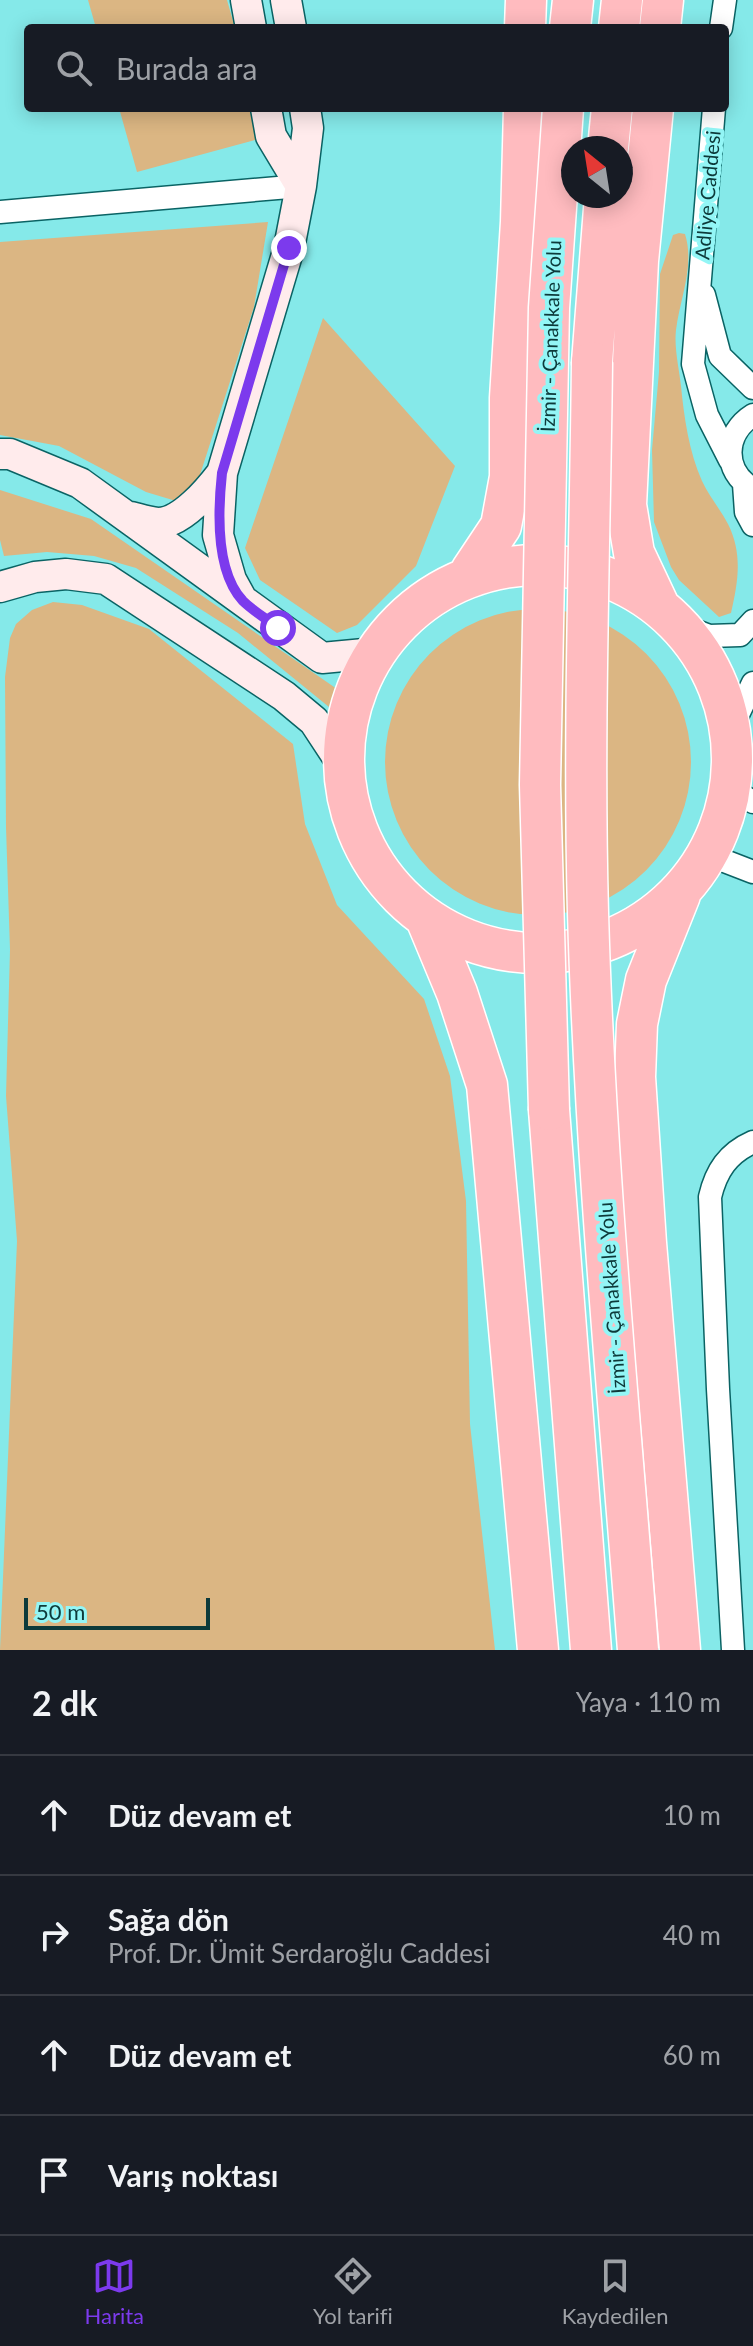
<!DOCTYPE html>
<html lang="tr">
<meta charset="utf-8">
<style>
:root{--surface:#171b24;--page:#20242c;--text:#f1f3f6;--muted:#9ea1a6;--line:#363941;--accent:#7c3aed}
body{margin:0;font-family:Lato,sans-serif;background:var(--page);color:var(--text)}
.compass{position:absolute;left:561px;top:136px;width:72px;height:72px;border-radius:50%;background:var(--surface);box-shadow:0 4px 20px #0003;rotate:330deg}
.scale{position:absolute;left:24px;bottom:20px;width:186px;box-sizing:border-box;padding-left:8px;border:4px solid #0d3a3a;border-top:0;font-size:22px;line-height:28px;white-space:nowrap;color:#0d3a3a;-webkit-text-stroke:6px #93f6f6;paint-order:stroke}
.stop{position:absolute;width:24px;height:24px;margin:-18px;border:6px solid #7c3aed;border-radius:50%;background:#fff}
.stop.end{background:#7c3aed;border-color:#fff;box-shadow:0 2px 8px #0008}
.list{margin:0;padding:0;list-style:none}
h2{display:flex;justify-content:space-between;align-items:center;height:104px;margin:0;padding:0 32px;font-size:34px}
h2 small{font-size:26px;font-weight:400;color:var(--muted)}
.list li{display:grid;grid-template-columns:52px 1fr auto;gap:24px;align-items:center;box-sizing:border-box;height:120px;padding:0 32px;border-top:2px solid var(--line)}
.list b{display:block;font-size:30px;white-space:nowrap}
.list p{margin:0;font-size:26px;white-space:nowrap;color:var(--muted)}
.list em{font-size:26px;font-style:normal;color:var(--muted)}
.icon{flex:none;width:44px;height:44px;fill:none;stroke:currentColor;stroke-width:2;stroke-linecap:round;stroke-linejoin:round}
.map{position:relative;flex:none;width:753px;height:1650px;overflow:hidden}
.search{position:absolute;background:var(--surface);box-shadow:0 4px 20px #0003;left:24px;right:24px;top:24px;height:88px;display:flex;align-items:center;gap:20px;box-sizing:border-box;padding:0 28px;border-radius:8px;color:var(--muted);font-size:30px}
.sheet{height:584px;background:var(--surface)}
nav{display:flex;justify-content:space-around;align-items:center;box-sizing:border-box;height:112px;border-top:2px solid var(--line);background:var(--surface);font-size:22px;color:var(--muted)}
nav a{display:grid;justify-items:center;gap:4px}
nav .on{color:var(--accent)}
.map>svg:first-child{display:block}
.green{fill:#dbb683}
.lines{fill:none;stroke-linecap:round;stroke-linejoin:round}
.street-casing{stroke:#0a6364;stroke-width:25}
.secondary-casing{stroke:#0a6364;stroke-width:33}
.highway-casing{stroke:#fff;stroke-width:43}
.street{stroke:#fff;stroke-width:22}
.secondary{stroke:#ffebec;stroke-width:30}
.highway{stroke:#ffbbbf;stroke-width:40}
.highway-bridge-casing{stroke:#fff;stroke-width:43;stroke-linecap:butt}
.highway-bridge{stroke:#ffbbbf;stroke-width:40}
.route{stroke:#7c3aed;stroke-width:10}
.labels{text-anchor:middle;dominant-baseline:central;stroke-width:8;stroke-linejoin:round;paint-order:stroke}
.street-label{font-size:20px;fill:#0d3a3a;stroke:#93f6f6}
</style>
<div class="map">
<svg width="753" height="1650" viewBox="0 0 753 1650">
<rect width="100%" height="100%" fill="#85e9e9"/>
<path class="green" d="M88,0H227L235,28H96Z
M119,108H258L266,137L137,172Z
M268,222L254,307L198,481L176,501L146,492L59,446L0,435V242Z
M679,233L685,234C695,266 680,298 676,330C674,348 679,368 681,386C684,417 689,452 702,481C709,496 720,509 728,524C743,554 738,582 731,613L719,617L679,580L671,567L654,522L652,450L659,372L660,274L673,235Z
M323,318L455,466L416,566L357,625L337,633L260,580L245,548Z
M0,490L91,519L337,689L329,707L238,633L136,568L94,556L47,552L4,556L0,540Z
M53,602L82,605L149,629L293,744L305,824L337,905L424,999L450,1076L466,1201L470,1424L495,1650H0L17,1241L6,1096L10,950L6,827L5,677L10,638L16,624L32,610Z
M385 762a153 153 0 1 1 306 0a153 153 0 1 1-306 0Z"/>
<g class="lines">
<g class="street-casing">
<path id="street" d="M721,28L725,0
M714,108L693,364L707,415L730,460
M0,212L301,186
M704,295L720,356L753,388
M753,415C724,433 722,471 753,489
M744,484L746,512L753,525
M678,624L709,636L740,635L753,621
M732,727L753,683
M729,788L753,802
M709,855L753,872
M733,1650L718,1389L710,1197C716,1171 728,1153 753,1142"/>
</g>
<g class="secondary-casing">
<path id="secondary" d="M246,0L251,28
M286,0L291,28
M266,108L271,136L301,186
M0,454H10L80,483L322,658L375,653
M131,517C139,519 148,522 157,523C181,524 209,490 222,473
M0,587L35,577L66,574L106,579L284,696L314,721L343,765
M242,600L231,580L218,535L222,473L289,248L301,186L308,128L305,108"/>
</g>
<g class="highway-casing">
<path id="highway" d="M525,28L526,0
M570,28L573,0
M619,28L622,0
M660,28L663,0
M653,108L638,261L626,505L634,553L659,606
M608,148L612,108
M592,362L605,196
M344 759a194 194 0 1 1 388 0a194 194 0 1 1-388 0Z
M471,571L501,526L510,477V398L521,222L524,108
M427,921L457,993L487,1085L538,1650
M549,1110L591,1650
M680,1650L646,1243L635,1077L637,1024L646,980L680,895"/>
</g>
<use href="#street" class="street"/>
<use href="#secondary" class="secondary"/>
<use href="#highway" class="highway"/>
<g class="highway-bridge-casing">
<path id="highway-bridge" d="M592,362C590,545 583,729 588,913C595,1159 619,1405 638,1650
M549,1110L540,785L549,308L563,108"/>
</g>
<use href="#highway-bridge" class="highway-bridge"/>
</g>
<g class="lines">
<path class="route" d="M278,628C267,619 253,611 243,601C215,571 218,510 222,473L289,248"/>
</g>
<g class="labels">
<g class="street-label">
<text transform="translate(707 195) rotate(-85)">Adliye Caddesi</text>
<text transform="translate(550 336) rotate(-88)">İzmir - Çanakkale Yolu</text>
<text transform="translate(611 1298) rotate(-94)">İzmir - Çanakkale Yolu</text>
</g>
</g>
</svg>
<svg class="compass" viewBox="-18 -18 36 36"><path d="M0-13l5 13h-10z" fill="#e53935"/><path d="M0 13l5-13h-10z" fill="#9ea1a6"/></svg>
<div class="scale">50 m</div>
<div class="stop" style="left:278px;top:628px"></div>
<div class="stop end" style="left:289px;top:248px"></div>
<div class="search"><svg class="icon" aria-label="search" viewBox="0 0 24 24"><circle cx="10" cy="10" r="6"/><path d="M15 15l6 6"/></svg>Burada ara</div>
</div>
<section class="sheet">
<h2>2 dk<small>Yaya · 110 m</small></h2>
<ul class="list">
<li><svg class="icon" aria-label="ahead" viewBox="0 0 24 24"><path d="M12 20V5M6 11l6-6 6 6"/></svg><div><b>Düz devam et</b></div><em>10 m</em></li>
<li><svg class="icon" aria-label="right" viewBox="0 0 24 24"><path d="M7 20v-9h11M14 6l5 5-5 5"/></svg><div><b>Sağa dön</b><p>Prof. Dr. Ümit Serdaroğlu Caddesi</p></div><em>40 m</em></li>
<li><svg class="icon" aria-label="ahead" viewBox="0 0 24 24"><path d="M12 20V5M6 11l6-6 6 6"/></svg><div><b>Düz devam et</b></div><em>60 m</em></li>
<li><svg class="icon" aria-label="arrive" viewBox="0 0 24 24"><path d="M6 21V4h12l-3 4 3 4H6"/></svg><div><b>Varış noktası</b></div></li>
</ul>
</section>
<nav>
<a class="on"><svg class="icon" aria-label="map" viewBox="0 0 24 24"><path d="M3 6l6-2 6 2 6-2v14l-6 2-6-2-6 2zM9 4v14M15 6v14"/></svg>Harita</a>
<a><svg class="icon" aria-label="directions" viewBox="0 0 24 24"><path d="M12 3l9 9-9 9-9-9zM9 14v-3h6M13 9l2 2-2 2"/></svg>Yol tarifi</a>
<a><svg class="icon" aria-label="saved" viewBox="0 0 24 24"><path d="M7 4h10v16l-5-4-5 4z"/></svg>Kaydedilen</a>
</nav>
